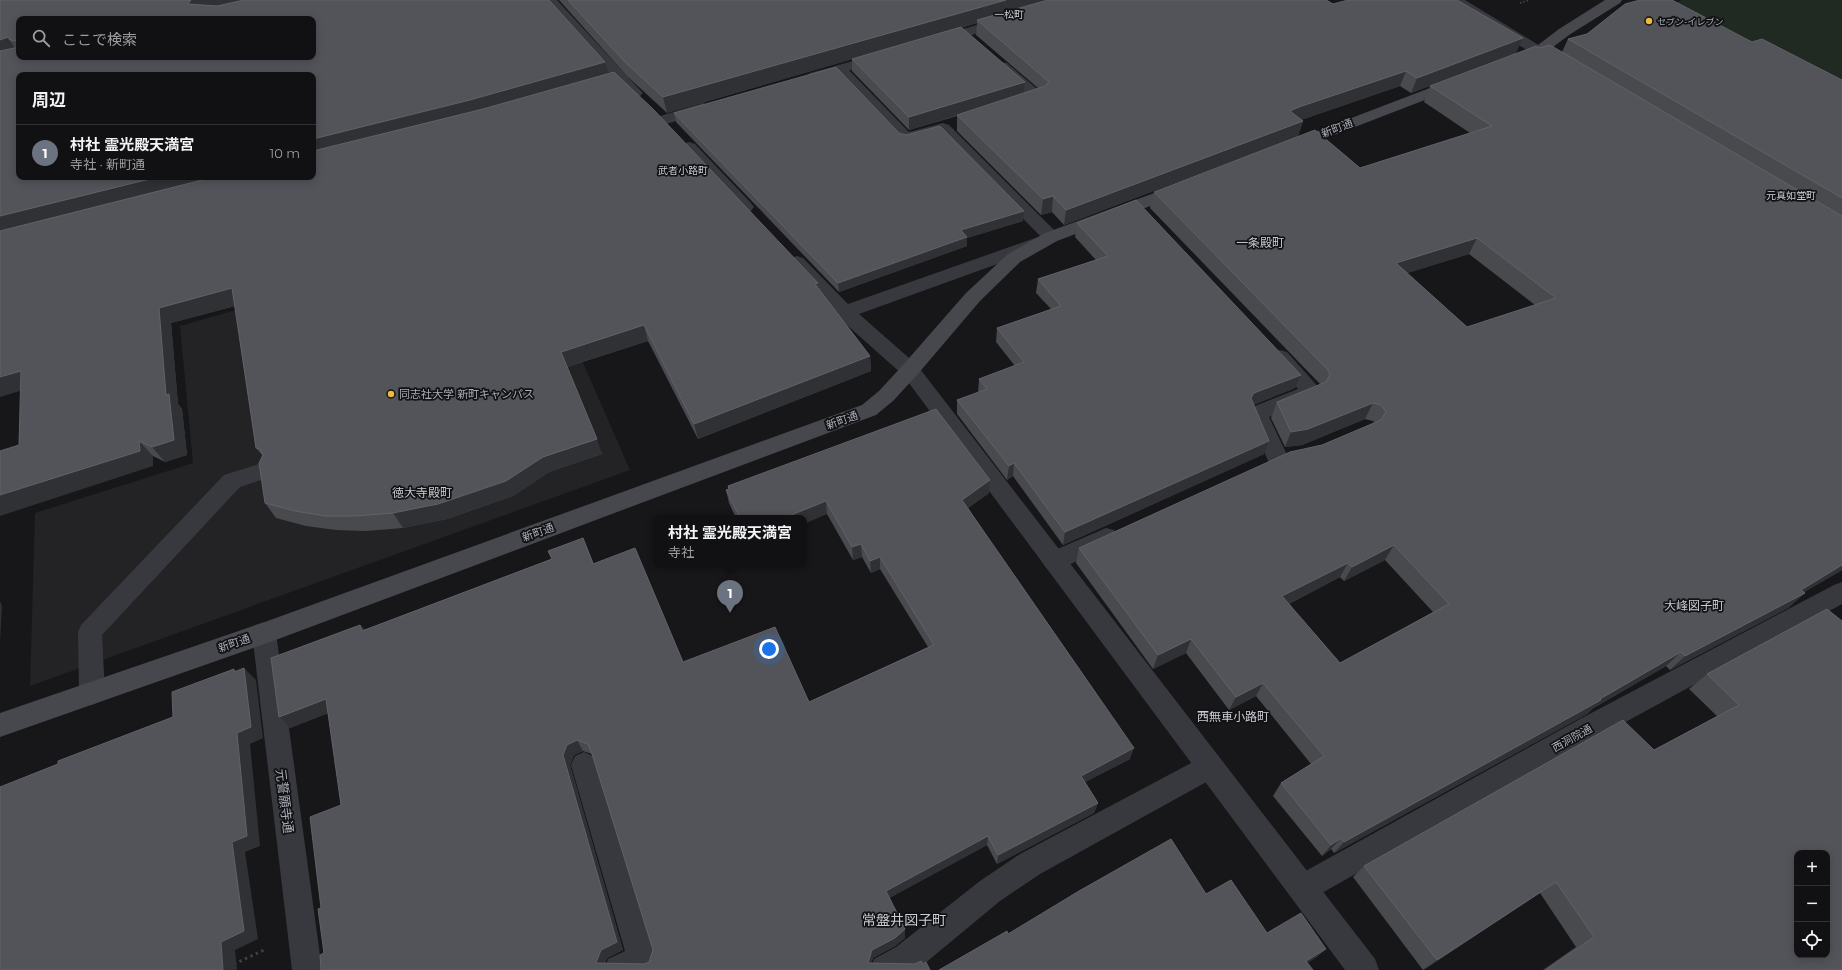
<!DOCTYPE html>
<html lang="ja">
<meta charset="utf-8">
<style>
:root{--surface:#111113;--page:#1a1a1c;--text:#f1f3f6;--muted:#9c9da0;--line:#303133;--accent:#7c3aed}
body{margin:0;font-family:Montserrat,"Noto Sans JP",sans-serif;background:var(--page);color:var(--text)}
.controls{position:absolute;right:12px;bottom:12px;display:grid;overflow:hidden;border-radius:8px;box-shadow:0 2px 10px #0003}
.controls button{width:36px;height:36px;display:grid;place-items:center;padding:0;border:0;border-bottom:1px solid var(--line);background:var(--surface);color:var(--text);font:20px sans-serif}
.you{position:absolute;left:769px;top:649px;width:14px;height:14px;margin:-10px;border:3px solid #fff;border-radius:50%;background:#1a73e8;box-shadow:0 0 0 6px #1a73e833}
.badge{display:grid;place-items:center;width:26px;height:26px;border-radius:50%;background:var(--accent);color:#fff;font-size:13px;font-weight:700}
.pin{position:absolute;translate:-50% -33px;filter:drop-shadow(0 1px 2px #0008)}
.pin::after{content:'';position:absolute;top:21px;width:14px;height:12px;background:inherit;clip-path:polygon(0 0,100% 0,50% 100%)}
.popup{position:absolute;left:653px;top:515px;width:154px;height:52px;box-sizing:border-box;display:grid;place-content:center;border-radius:8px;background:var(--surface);filter:drop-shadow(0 1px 3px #0005);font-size:13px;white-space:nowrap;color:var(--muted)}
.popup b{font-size:15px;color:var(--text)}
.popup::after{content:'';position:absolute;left:50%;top:100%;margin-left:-8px;border:8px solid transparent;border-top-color:var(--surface)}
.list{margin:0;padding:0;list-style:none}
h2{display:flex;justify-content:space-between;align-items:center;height:52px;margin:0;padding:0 16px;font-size:17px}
h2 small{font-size:13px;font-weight:400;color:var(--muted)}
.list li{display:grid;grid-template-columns:26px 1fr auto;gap:12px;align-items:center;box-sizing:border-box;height:56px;padding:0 16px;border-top:1px solid var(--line)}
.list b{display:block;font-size:15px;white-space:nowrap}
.list p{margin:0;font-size:13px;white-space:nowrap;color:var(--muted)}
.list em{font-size:13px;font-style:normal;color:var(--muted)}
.icon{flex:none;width:22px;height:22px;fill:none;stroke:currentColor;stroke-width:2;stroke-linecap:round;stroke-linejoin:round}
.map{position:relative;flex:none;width:1842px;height:970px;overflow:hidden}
.search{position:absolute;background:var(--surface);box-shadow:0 2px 10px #0003;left:16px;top:16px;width:300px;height:44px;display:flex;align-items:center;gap:10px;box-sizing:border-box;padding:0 14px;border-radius:8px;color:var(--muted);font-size:15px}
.panel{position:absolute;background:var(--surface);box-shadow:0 2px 10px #0003;left:16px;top:72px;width:300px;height:108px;border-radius:8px}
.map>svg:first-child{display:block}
.built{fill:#232326}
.green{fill:#212923}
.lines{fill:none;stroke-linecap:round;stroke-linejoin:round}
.path-far1{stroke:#3e4045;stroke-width:2;stroke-dasharray:1.5 2;stroke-linecap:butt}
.path{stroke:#3e4045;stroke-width:3;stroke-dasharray:2.5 3.5;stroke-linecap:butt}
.lane{fill:#38393e;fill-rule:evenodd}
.street{fill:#38393e;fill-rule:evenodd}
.secondary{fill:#46484e;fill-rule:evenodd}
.wall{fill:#484a4e;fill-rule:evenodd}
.shaded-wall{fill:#303134}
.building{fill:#53545a;stroke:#606268;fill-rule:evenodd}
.poi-dot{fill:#edba3c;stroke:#121214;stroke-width:1.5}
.labels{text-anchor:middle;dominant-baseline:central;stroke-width:3.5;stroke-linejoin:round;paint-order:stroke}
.far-poi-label{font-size:9px;fill:#aaaeb9;stroke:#121214;text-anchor:start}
.far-neighbourhood-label{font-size:10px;fill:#cbcdd5;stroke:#121214}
.street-label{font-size:11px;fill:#aaaeb9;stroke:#121214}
.poi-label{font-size:11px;fill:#aaaeb9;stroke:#121214;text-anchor:start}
.neighbourhood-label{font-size:12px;fill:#cbcdd5;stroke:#121214}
.near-street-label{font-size:13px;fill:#aaaeb9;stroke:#121214}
.near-neighbourhood-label{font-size:14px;fill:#cbcdd5;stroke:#121214}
</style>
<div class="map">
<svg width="1842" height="970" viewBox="0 0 1842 970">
<rect width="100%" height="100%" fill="#171719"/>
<path class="built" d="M524,228L630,470L30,686L35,513L193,463L180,326Z"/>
<path class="green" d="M1681,0H1842V98L1670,8Z"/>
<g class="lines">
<path class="path-far1" d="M1520,3L1530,0"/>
<path class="path" d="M234,964L264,950"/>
<path class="lane" d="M1002,62L1007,63L1043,94L1046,97L1043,100L1019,108L1014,106L1011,103L1014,100L1027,95L997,69L995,66L997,63Z
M840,65L845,66L909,132L943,123L949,125L1057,233L1060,237L1057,241L1051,243L1045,241L940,134L906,143L900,141L837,75L815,81L810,79L807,76L810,73Z
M703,103L709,105L711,108L709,111L663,125L657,123L655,120L657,117Z
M1280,350L1287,352L1322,391L1319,396L1269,417L1289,459L1286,465L1278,467L1270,465L1247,413L1250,408L1298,389L1270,357L1273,352Z
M262,463L270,465L273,471L270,477L240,487L102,635L105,693L101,701L92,705L83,701L79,693L78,632L81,625L224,475Z
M1106,528L1114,530L1117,537L1114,544L1062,568L1054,571L1046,568L1042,561L1046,554Z
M1842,582V604L1598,737L1313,898L1303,902L1293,898L1289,888L1293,878L1580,719L1834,585Z
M584,752L593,756L597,765L657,958L653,969L650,970H604L608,959L625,951L571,765L575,756Z
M1210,753L1219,757L1223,766L1219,775L1040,874L1000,901L918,969L915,970H870L874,959L896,947L980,881L1020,854Z"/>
<path class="street" d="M542,0H557L640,90L643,93L640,96L635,98L630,96Z
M1448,0H1465L1563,60L1565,63L1563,66L1558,67L1553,66L1450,3Z
M1004,17L1009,18L1011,21L1009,24L938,45L933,44L931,41L933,38Z
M882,53L887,54L889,57L887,60L840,73L835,72L833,69L835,66Z
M689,142L695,144L751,203L754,207L751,211L745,212L739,211L683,150L681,147L683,144Z
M1038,237L1044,239L1047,243L1044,247L859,314L917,365L1375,959L1379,970H1345L903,375L838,317L788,262L791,258L797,256L803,258L848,304Z
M264,622L273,625L276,633L322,970H292L252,633L255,625Z"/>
<path class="secondary" d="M1605,0H1622L1620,3L1569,35L1544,54L1525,62L1520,63L1515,62L1513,59L1515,56L1534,48L1559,29Z
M1456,78L1461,80L1464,83L1461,86L1298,149L1292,151L1286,149L1284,146L1286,143Z
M1179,184L1185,185L1187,189L1185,193L1057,241L1020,262L980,301L917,375L893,401L876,415L273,641L0,737V713L262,623L862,405L879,391L903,365L966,293L1008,254L1045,233Z"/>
</g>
<path class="wall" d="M0,0L608,73L818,288L870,356L871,371L698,439L648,341L567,367L602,454L549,472L513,496L447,519L403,528L366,531L336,530L306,526L276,518L265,503L263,456L256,448L235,306L171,323L178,404L182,409L187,455L165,462L153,456V466L19,445L21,391ZM19,19L313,57H19ZM19,75L313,177H19Z
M559,0H1326L1333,4L1516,53L1411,93L1400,86L1301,120L1303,121L1298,136L1064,225L1052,212L1041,215L957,131V116L909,130L852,71V59L667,113L627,76ZM977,23L976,35L1038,88L1024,93L1025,82L961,28Z
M1568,39L1752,42L1842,80V570L1804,592L1805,593L1788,608L1670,670L1666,666L1592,709L1587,714L1334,853L1331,849L1322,856L1273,796L1281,783L1311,764L1256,696L1229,710L1186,653L1153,669L1076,563L1079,548L1375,423L1373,421L1365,419L1302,445L1285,447L1271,418L1277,402L1320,384L1150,208L1154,192L1360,168L1470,133L1424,102L1430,86L1539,48L1562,52ZM1469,254L1535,305L1467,327L1407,273ZM1385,560L1433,612L1340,663L1289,604L1340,577L1344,581Z
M674,113L899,133L1023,221L967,238V246L839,292L676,122Z
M1077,223L1301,375L1295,388L1253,405L1264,454L1063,545L1013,476L1007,480L957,414V400L978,393L979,379L1015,366L996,342L997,328L1051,309L1036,293L1038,279L1096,260L1075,237Z
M990,480L989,493L968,508L1130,759L1085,782L1098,803L1094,813L997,864L987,845L889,898L905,929V938L895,946L873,958L871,963L923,964L930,970H321L324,953L321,908L341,805L328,713L290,728L279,717L360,625L365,630L552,559L583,538L594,564L683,662L809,702L928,647L880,569L871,573L862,557L853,560L827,514L804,518H736L729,503L726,490L729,489L728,486ZM583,751L592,754L653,950L649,962L644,964L605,963L607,958L623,950L570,765L574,755Z
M1827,609L1842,970H1543L1576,947L1540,893L1423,970L1353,877L1364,866L1654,750L1717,716L1689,689L1707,674Z"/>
<path class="shaded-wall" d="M191,0H267L200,15L188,4Z
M1006,0H1057L977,20V23L667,113L663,97Z
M8,37L18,53L0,57V40Z
M1523,38L1516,53L1411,93L1417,78Z
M605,62L609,77L313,156V139Z
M1406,71L1400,86L1295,122L1290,111L1299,107Z
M1025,82L1024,95L909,130V117Z
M1303,121L1298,136L1064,225L1066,210Z
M158,177H230L0,235V216Z
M1053,196L1052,212L1041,215L1043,199Z
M1024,211L1023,221L967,238V246L839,292L838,283L961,230Z
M1477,238L1469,254L1389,279L1396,263Z
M232,288L242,304L171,323L178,404L182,409L187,455L165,462L152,447L166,395L159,308Z
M644,325L648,341L566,367L561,352Z
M870,356L871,371L698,439L694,424Z
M21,371L36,386L0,397V377Z
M1301,375L1295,388L1249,407L1251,398L1254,393Z
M1373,403L1365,419L1302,445L1285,447L1291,432Z
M597,439L602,454L549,472L513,496L447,519L403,528L393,513L543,457Z
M139,441L153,456V466L0,516V495Z
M1269,441L1264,454L1063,545L1065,532Z
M1014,463L1013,476L1007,480L1009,466Z
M990,480L989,493L961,513L962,500Z
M826,501L827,514L804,524V518H784Z
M861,544L862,557L853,560L852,547Z
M1394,545L1385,560L1344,581L1352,567Z
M880,557V569L871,573L870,561Z
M1348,563L1340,577L1275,611L1282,596Z
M1842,565V570L1784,604L1801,590Z
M1805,593L1788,608L1670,670L1685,656Z
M0,601L2,606L0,642Z
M360,625L370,637L362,631Z
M1191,639L1186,653L1153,669L1158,655Z
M1681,652L1666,666L1592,709L1587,714L1334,853L1344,842L1600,699Z
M244,668L256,680L263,738L250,744L260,846L245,852L258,939L235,950L237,970H223L221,942L232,842L237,733L234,669L246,680Z
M1263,683L1256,696L1229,710L1236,697Z
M326,699L337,710L290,728L279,717Z
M577,740L583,751L574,755L570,765L623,950L607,958L603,970L596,963L563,755L567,745Z
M1134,748L1130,759L1078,786L1081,776Z
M1098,803L1094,813L997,864L998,855Z
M988,836L987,845L886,900V891Z
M1341,838L1331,849L1322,856L1331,845Z
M1556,882L1540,893L1424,970L1437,960Z
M905,929V938L895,946L873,958L869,970L868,963L872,950Z
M1326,949L1317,957L1298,969L1306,961Z"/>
<path class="building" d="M0,0H191L188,4L217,6L244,0H549L605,62L470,100L313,139V75H19V177H158L0,216V51L19,47V57H313V19H19V41L10,40L8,37L0,40Z
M568,0H1006L663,97L624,61Z
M1048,0H1326L1333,4L1348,0H1457L1523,38L1417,78L1406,71L1299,107L1290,111L1303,121L1066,210L1053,196L1043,199L957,115L1045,86L1049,82L977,20Z
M1640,0H1672L1752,42L1762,39L1842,80V198L1568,39L1587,34L1625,4Z
M961,27L1025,82L909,117L852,59Z
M1550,45L1842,216V565L1801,590L1805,593L1685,656L1681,652L1600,699L1601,700L1344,842L1341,838L1331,845L1281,783L1324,756L1263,683L1236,697L1191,639L1158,655L1079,548L1290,452L1322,445L1381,420L1386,412L1381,405L1373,403L1308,429L1291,432L1277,402L1326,382L1330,374L1327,369L1154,192L1315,130L1360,168L1492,126L1430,86L1536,46L1539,48ZM1477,238L1556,298L1467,327L1396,263ZM1394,545L1449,604L1340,663L1282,596L1348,563L1352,567Z
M836,67L899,133L906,135L940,126L1024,211L961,230L967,237L838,283L674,113Z
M614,72L653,109L818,283L815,284L870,356L694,424L644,325L561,352L597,439L543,457L506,481L438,504L393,513L356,516H325L295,511L265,503L259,463L263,455L260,449L256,448L232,288L159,308L166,395L169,394L174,440L152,447L139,441L140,451L0,495V451L19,445L21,371L0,377V231L214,177H313V151L483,109Z
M1136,200L1301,375L1254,393L1251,398L1269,441L1065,532L1014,463L1009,466L957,400L987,389L979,379L1024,362L997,328L1061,306L1038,279L1108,256L1077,223Z
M936,409L990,480L962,500L1134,748L1081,776L1098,803L998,855L988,836L886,891L905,929L895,938L872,950L868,963L915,964L921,961L923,964L926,962L930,970H321L320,955L324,953L318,909L321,908L310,817L341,805L326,699L279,717L271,658L360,625L362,631L552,559L548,551L583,538L593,564L635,548L683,662L775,627L809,702L934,645L880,557L870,561L861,544L852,547L826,501L784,518H740L726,490L729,489L728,486ZM577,740L588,744L592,754L653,950L649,962L644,964L596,963L601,950L617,942L563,755L567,745Z
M1827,609L1842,621V970H1546L1594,937L1556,882L1437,960L1364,866L1623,720L1654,750L1739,705L1707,674ZM1797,853H1827V955H1797Z
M244,668L251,727L237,733L247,836L232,842L244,931L221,942L223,970H0V787L58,764V761L173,717L172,692L234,669V672Z
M1171,839L1206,894L1231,880L1267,933L1301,913L1326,949L1306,961L1313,970H939L1007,931L1008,934L1079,891Z"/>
<g class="poi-dot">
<circle cx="1649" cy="21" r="4"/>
<circle cx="391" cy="394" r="4"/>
</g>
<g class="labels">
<g class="far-poi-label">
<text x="1657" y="21">セブン-イレブン</text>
</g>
<g class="far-neighbourhood-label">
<text x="1009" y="14">一松町</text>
<text x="683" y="170">武者小路町</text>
<text x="1791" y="195">元真如堂町</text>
</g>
<g class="street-label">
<text transform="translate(1337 128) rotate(-21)">新町通</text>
<text transform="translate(842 420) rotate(-20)">新町通</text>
<text transform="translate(538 532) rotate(-20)">新町通</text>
<text transform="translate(234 643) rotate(-19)">新町通</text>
<text transform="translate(1572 738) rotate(-29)">西洞院通</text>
</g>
<g class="poi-label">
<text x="399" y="394">同志社大学 新町キャンパス</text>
</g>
<g class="neighbourhood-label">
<text x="1260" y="242">一条殿町</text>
<text x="422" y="492">徳大寺殿町</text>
<text x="1694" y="605">大峰図子町</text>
<text x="1233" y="716">西無車小路町</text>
</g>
<g class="near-street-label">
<text transform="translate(285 801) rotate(83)">元誓願寺通</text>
</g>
<g class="near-neighbourhood-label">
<text x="904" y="920">常盤井図子町</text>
</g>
</g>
</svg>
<div class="controls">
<button>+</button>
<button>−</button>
<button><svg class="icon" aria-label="locate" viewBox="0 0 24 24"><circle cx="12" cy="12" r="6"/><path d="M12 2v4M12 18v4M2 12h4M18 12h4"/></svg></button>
</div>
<div class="you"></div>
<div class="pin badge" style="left:730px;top:613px;background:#6b7280">1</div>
<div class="popup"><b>村社 霊光殿天満宮</b>寺社</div>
<div class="search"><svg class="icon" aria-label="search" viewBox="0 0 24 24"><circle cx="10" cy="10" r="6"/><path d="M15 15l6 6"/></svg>ここで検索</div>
<section class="panel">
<h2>周辺<small></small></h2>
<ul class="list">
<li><span class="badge" style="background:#6b7280">1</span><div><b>村社 霊光殿天満宮</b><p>寺社 · 新町通</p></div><em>10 m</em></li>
</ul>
</section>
</div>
